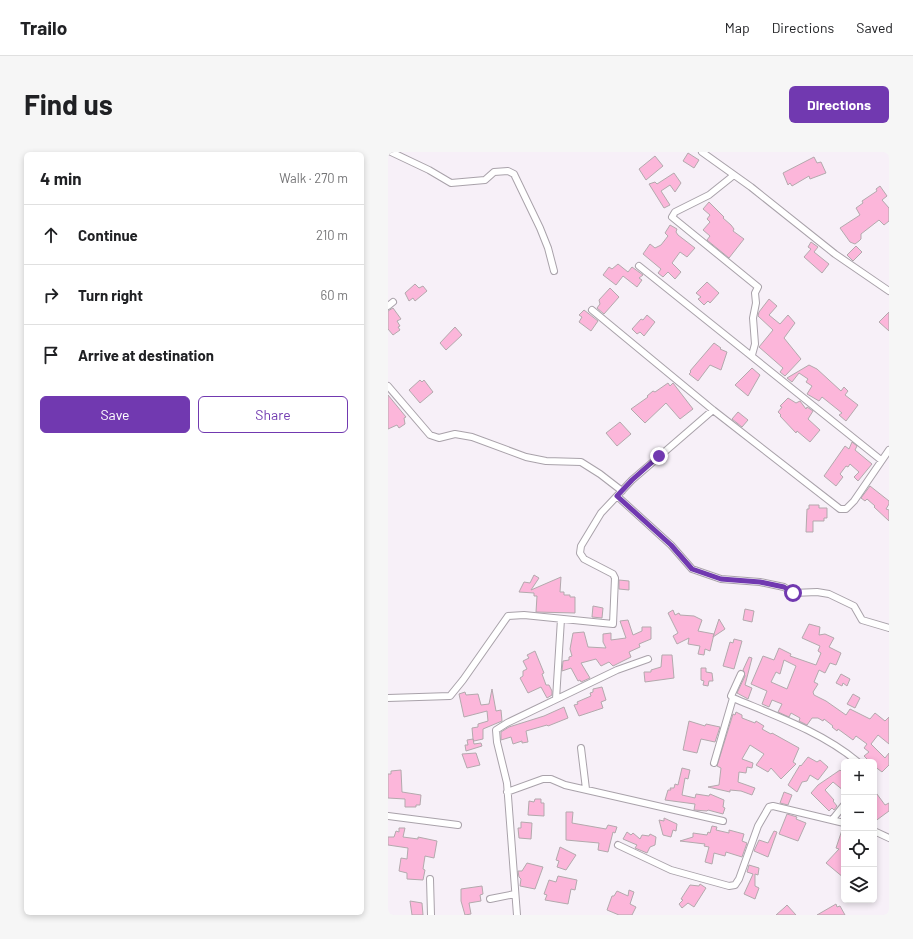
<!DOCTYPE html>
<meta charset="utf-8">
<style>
:root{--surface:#fff;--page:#f6f6f6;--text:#202124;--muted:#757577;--line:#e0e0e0;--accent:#7139b0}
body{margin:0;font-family:Barlow,sans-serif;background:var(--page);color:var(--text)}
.controls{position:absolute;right:12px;bottom:12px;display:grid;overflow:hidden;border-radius:6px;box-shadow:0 2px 6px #0003}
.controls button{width:36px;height:36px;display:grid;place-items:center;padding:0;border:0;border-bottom:1px solid var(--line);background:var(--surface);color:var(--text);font:20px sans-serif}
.stop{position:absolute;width:12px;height:12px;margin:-9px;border:3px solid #7139b0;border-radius:50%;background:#fff}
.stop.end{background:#7139b0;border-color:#fff;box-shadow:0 1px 4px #0008}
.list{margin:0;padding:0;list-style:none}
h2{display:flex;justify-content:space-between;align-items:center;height:52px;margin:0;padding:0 16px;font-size:17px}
h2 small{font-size:13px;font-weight:400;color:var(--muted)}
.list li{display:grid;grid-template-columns:26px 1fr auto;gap:12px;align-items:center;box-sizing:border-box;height:60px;padding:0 16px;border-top:1px solid var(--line)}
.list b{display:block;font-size:15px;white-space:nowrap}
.list em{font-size:13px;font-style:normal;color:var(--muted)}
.actions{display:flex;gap:8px;padding:12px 16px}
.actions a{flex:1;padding:9px 0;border:1px solid var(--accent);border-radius:6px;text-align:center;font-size:14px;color:var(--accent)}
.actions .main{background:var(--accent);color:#fff}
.icon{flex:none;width:22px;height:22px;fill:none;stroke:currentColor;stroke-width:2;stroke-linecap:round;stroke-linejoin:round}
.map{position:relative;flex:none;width:501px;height:763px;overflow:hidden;border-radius:6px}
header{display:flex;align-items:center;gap:24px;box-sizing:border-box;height:56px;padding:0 20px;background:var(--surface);border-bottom:1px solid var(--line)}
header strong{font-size:19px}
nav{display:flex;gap:22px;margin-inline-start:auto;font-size:14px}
.intro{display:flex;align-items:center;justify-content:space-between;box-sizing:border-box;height:96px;padding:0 24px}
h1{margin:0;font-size:28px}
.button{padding:10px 18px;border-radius:6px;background:var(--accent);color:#fff;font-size:14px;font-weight:700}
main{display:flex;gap:24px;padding:0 24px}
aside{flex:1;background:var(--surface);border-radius:6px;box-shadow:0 2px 6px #0003}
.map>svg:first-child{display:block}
.building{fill:#fcb6da;stroke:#b3a9ad;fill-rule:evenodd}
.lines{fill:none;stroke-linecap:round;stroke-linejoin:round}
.street-casing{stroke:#a9a2aa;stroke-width:8}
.street{stroke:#fff;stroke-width:6}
.route{stroke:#7139b0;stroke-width:5}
</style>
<header>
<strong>Trailo</strong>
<nav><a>Map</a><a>Directions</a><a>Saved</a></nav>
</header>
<div class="intro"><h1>Find us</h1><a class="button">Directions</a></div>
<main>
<aside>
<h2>4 min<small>Walk · 270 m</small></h2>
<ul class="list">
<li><svg class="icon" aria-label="ahead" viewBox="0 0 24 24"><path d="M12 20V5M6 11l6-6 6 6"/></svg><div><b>Continue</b></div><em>210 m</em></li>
<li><svg class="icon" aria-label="right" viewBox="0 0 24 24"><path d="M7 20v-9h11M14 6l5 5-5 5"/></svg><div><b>Turn right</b></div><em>60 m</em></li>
<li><svg class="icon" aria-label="arrive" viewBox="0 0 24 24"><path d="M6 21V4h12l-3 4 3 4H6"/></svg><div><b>Arrive at destination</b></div></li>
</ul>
<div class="actions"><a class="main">Save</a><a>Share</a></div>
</aside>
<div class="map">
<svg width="501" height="763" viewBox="0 0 501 763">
<rect width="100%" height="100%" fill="#f7f0f8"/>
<path class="building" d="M300,1L311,8L306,16L295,9Z
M267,4L275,14L258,28L251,17Z
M426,5L429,11L433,10L438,21L422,27L421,24L404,34L402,31L400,33L395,21Z
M286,21L293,31L287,40L282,33L273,39L282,53L276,56L261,32L267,30L269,32Z
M492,34L499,44L494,48L501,56V69L496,73L491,68L473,82V87L471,89L467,92L462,90L452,76L472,63L468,56L475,51L474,49L489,39L488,37Z
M321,50L336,65L335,66L343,73L346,77L345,79L356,87L341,106L319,88L322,84L315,78L322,70L319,67L322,63L315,57Z
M282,73L289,77L288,80L290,83L307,96L299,105L292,100L284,111L293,120L287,127L280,120L275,125L270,121L273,117L255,102L262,92L267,96L273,93L280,84L277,81Z
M423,90L430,95L426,100L441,112L434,121L416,105L423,97L420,95Z
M468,94L474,100L465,109L459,103Z
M230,112L240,120L244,115L255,123L251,126L254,128L249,135L235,124L228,133L215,123L221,115L224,117Z
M319,130L331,141L322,151L320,149L316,153L310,147L313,145L308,141Z
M27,132L31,136L35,134L39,139L27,149L25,146L21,149L17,141Z
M222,136L231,145L216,162L209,156L212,152L211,148Z
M381,147L389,154L381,163L392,172L400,163L407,171L396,186L413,207L397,224L392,220L395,216L371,195L385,178L370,164L371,160Z
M5,156L13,167L9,169L12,174L10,175L12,178L5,183L0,177V159Z
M196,158L210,169L203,179L191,170L194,165L191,163Z
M501,160V179L491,170Z
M259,163L267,170L256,184L252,180L249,182L244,177L253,167L255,168Z
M67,175L74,183L58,198L52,191Z
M326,191L333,196L332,197L339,200L333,218L322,213L310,229L301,222L303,220L302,219Z
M421,213L429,217L453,239L456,235L460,239L457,243L470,253L458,269L451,263L454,261L434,245L431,249L419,242L424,234L418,230L420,227L411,221L404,230L399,226Z
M364,216L372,223L360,244L347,233Z
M32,228L34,230L36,228L45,240L32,251L21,238Z
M280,231L282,234L285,231L305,257L292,267L278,251L257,271L243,257L260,245L259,244L265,239L267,240Z
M0,243L18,265L16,266L17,272L11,276L9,273L0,277Z
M400,246L408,251L412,249L418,257L419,255L425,259L420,267L432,278L422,290L409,279L408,281L392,264L393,263L390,260L394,255L392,254Z
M350,260L360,268L354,275L344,267Z
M232,270L243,282L229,294L218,281Z
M464,290L469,294L467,298L484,312L470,329L466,325L471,320L462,312L460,315L458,314L452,322L455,325L448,334L436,324L457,294L461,297Z
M482,334L501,349V352L498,357L501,358V369L486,355L487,354L479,347L477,349L473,346Z
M421,353H431V356H439V366H436V369H425V380H418L419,357H421Z
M146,423L151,426L143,438L173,425L172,440H176V443H182V445H187V461L148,460L149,444H146V441L131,440L136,430L142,431Z
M231,428L241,429V438L231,437Z
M205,454L215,456L214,466L204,465Z
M357,457L366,459L364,470L355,468Z
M285,458L287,463L291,461L292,463L306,464L314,468L310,479L326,482L322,499L317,497L316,503L310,502L312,494L300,492L301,486L289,492L285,484L290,481L280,461Z
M331,467L337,477L325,485Z
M240,468L245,483L254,479V475H263V487L251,492L252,495L241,500L243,505L225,514L221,510L213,514L208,507L193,511L202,526L193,530L192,528L190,529L183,516L174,519L175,509L181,508V505L184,504L182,497L185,481L196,480L200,495L218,496L215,490V482L223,481V488L238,486L232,469Z
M421,472L432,475L431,483L437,482L446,486L441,495L453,501L448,513L442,511L437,521L431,518L426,530L430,532L425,540L426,543L438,549L458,563L462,557L482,567L487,561L497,569L501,565V592L490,583L483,592L497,606L501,601V613L494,620L486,614V610H482L476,604L481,600L476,596L479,592L468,584L465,588L450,577L449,579L444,575L445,574L436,567L435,569L430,566H424L419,573L411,569L412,566L403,561L401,565L390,560L394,552L384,548L381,555L374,552L379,539L363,532L375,504L386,508L391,496L403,502L402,504L428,513L433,501L430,499L432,494L414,486ZM396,508L408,514L399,537L383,530L388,520L392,522Z
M346,487L354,489L346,517L335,514L342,490L345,491Z
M147,499L156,521L154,522L158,533H161L164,539V543L159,546L153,535L140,541L132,526L135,524V519L139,517L135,509L141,506L139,503Z
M274,503H284L286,526L257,530L256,520H263V518L273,515Z
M361,505L364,506L357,533L364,536L360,547L349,541L357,524L355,518Z
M313,516H318V520L324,521L325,529H321L320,534L315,533L316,529L313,528Z
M453,522L462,527L459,534L455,531L454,534L448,531Z
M214,535L218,548L213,550L215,556L191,564L186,553L190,552L189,550L203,544L202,541L205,540V537Z
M104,537L108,559L113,558L114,569L95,577V587L86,589L85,587L86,592L93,591L94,594L78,599L77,593H80L79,588L85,587L84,576L90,575V572L100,569L99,559L76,565L71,542L77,540L78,543L90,542L93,553L101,552Z
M465,542L472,546L467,556L459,552Z
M176,555L180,566L160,574L159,573L138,579L140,590L134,591V589L125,592L123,585L113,588V580L121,575L156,564Z
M348,560L354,563V566L367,571L368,569L376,574L374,577L383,582L384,581L411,596L405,610L408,612L393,627L383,616L380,620L368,613L376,602L362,593L354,607L365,611L364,616L359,615L358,621L351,620L350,630L367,636L364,643L353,639L342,638V640L320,635L331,633L333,616L329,614L345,562L347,563Z
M301,569L317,574L318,572L332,575L327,590L313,587L309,601L295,598Z
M88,601L92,613L79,616L74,602Z
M420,605L429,610L432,608L440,615L430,628L422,623L419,629L414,630L409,640L400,633L412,613L413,614Z
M294,616L302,618L300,627L297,626L294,643L307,646L308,642L321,644L322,642L336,648L335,655L337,656L335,662L320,658L319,659L306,658L307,652L277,648L280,638H283L282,636H286L287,632L290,633Z
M13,618L14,640L33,643L32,653H28V655H17V647L0,646V622H3V619Z
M452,618L456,622L453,625L456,628V639L445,630L437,638L446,648L445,649L449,654L446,658L444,656L441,659L423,641L430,633Z
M486,638L497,653L501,651V659L486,670Z
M396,640L404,643L400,653L392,651Z
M147,647H153V651H156V664L140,663L141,649L146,650Z
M178,660H185L184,671L218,677L220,673L229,675L227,681L225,680L220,700L210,698L211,691L178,688Z
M399,662L409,665L408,667L418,671L410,689L391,682Z
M276,666L289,672L288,679L285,678L283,685L275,683L271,668L276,669Z
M133,670L144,671L143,687L131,686L130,676H133Z
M324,674L329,675L328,678L341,681V678L356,682L354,689L359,691L354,705L338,700L337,704L326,701L324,712L317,710L321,695L316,694L317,692L292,689L305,685V681L319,683L320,680L322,681Z
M455,675H456V726L438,711L451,697L448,696Z
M11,676H17L15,685L30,687V685L49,689L46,706L37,704L35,717L37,718L35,728L19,727V721L11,719L13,706L19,707L20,696L0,693V685H6L8,679L11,680Z
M386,679L389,680L380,705L366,699L371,688L380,691Z
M239,680L243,683L245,681L252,687L254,683L261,684L262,682L268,685L267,693L262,695L259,701L247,696L249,693L235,687Z
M172,695L188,703L178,718L169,715L171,709L168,708Z
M139,711L155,715L147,737L132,734L133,727L131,725L130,719H134Z
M361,713L371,716L370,723L367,722V734L371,736L367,747L356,742L365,722L359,720Z
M170,724L189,728L187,738L183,737L180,752L157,748L159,743L156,742L161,728L168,730Z
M312,732L318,736L306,755L300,751L294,756L291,752L295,748L293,747L302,733L311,734Z
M94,734L95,742L92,743L93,749L81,751L83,762L77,763L73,749V737Z
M241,738L246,740L242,752L248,755L244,763H231L219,758L224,744H226L229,739L240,744Z
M22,749L34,751L35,763H24Z
M448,752L449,755L452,754L457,763H429Z
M399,753L408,763H388L397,755Z"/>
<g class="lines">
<g class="street-casing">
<path id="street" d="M3,0L41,18L63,31L97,28L106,20L120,19L126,22L152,76L160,96L166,119
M314,0L363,35L447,102L501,139
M346,23L321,43L287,60L284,65L370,135L367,141L368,151L365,166L367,192L364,203
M251,114L493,308
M0,154L5,150
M204,158L325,258L452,357H458L466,349L501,298
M0,234L42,283L51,286L67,282L84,285L138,305L158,309L193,310L212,322L234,339
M229,344L283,393L304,417L333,427L372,430L396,435L405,441L429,440L441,442L466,454L474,468L501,476
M353,522L343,544L345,546C388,564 434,580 470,610
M0,546L62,544L75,528L120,464L136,463L225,472L227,426L225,422L196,407L192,401L193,394L213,361L244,328L325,258
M168,547L173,467
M193,596L198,637
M326,611L345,546
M119,640L155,627H163L177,633L335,669
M0,664L70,673
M444,668L456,653
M486,679L501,686
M230,693L283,718L341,734L347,733L351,727L370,674L381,655L385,654L456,671
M42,727L43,763
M102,747L127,742
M129,763L119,631L109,590L108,578L119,571L229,518L260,507"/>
</g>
<use href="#street" class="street"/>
</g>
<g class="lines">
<path class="route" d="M271,304L244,328L229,344L283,393L304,417L333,427L372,430L396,435L405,441"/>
</g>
</svg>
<div class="controls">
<button>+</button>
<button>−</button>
<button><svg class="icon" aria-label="locate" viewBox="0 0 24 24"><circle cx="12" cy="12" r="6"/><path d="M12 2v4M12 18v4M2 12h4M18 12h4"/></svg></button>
<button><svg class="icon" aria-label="layers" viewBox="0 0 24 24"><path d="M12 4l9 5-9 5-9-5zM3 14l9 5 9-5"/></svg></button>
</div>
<div class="stop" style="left:405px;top:441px"></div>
<div class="stop end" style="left:271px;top:304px"></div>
</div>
</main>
